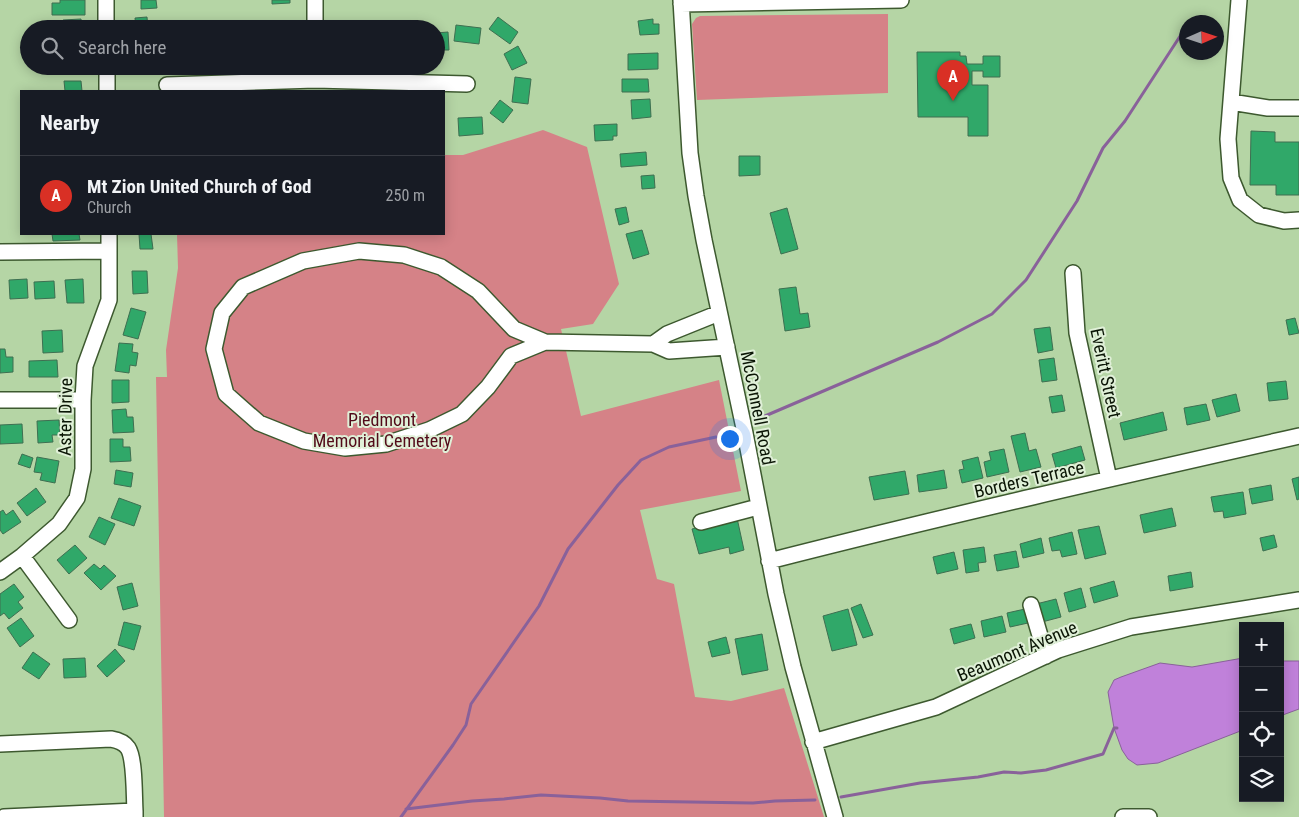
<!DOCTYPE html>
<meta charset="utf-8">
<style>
:root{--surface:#171b24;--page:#20242c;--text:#f1f3f6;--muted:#9ea1a6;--line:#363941;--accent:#d93025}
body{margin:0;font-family:"Roboto Condensed",sans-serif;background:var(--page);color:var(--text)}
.controls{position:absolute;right:15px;bottom:15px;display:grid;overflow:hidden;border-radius:0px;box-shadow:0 2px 12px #0003}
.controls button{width:45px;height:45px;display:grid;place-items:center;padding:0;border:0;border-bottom:1px solid var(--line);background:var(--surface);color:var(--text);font:25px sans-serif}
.compass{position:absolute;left:1179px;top:15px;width:45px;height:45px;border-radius:50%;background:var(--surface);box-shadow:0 2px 12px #0003;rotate:87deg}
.you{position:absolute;left:729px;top:438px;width:18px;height:18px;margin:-12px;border:4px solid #fff;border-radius:50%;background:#1a73e8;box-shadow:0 0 0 8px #1a73e833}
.badge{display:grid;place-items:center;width:32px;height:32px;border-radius:50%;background:var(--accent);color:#fff;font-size:16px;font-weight:700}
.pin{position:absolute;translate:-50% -41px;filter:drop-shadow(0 1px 2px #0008)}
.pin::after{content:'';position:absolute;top:26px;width:18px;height:15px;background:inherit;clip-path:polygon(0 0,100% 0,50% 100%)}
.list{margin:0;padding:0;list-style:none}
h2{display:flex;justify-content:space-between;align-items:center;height:65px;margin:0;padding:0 20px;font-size:21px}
h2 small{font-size:16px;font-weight:400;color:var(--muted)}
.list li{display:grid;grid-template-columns:32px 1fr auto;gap:15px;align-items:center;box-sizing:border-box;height:80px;padding:0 20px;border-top:1px solid var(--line)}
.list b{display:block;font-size:19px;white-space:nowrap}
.list p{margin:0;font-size:16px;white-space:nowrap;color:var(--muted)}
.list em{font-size:16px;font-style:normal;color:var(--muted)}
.icon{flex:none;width:28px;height:28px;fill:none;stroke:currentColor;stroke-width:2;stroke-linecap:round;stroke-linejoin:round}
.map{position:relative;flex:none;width:1299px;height:817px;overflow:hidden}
.search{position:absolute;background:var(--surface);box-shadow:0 2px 12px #0003;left:20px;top:20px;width:425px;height:55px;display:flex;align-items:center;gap:12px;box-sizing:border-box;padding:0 18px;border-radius:28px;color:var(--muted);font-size:19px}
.panel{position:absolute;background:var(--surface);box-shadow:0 2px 12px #0003;left:20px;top:90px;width:425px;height:145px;border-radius:0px}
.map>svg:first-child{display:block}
.green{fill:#d58287}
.water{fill:#c081da;stroke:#89619a}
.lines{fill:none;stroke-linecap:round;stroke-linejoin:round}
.stream{stroke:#89619a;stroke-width:3}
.building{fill:#30a869;stroke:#3e6f51}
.minor-casing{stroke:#3d592f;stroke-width:18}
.minor{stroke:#fff;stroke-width:15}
.labels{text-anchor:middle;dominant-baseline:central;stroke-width:4;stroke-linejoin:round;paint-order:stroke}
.street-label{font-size:18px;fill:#0a1505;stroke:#e0f0d8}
.park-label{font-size:18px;fill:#520a19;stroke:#e0f0d8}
</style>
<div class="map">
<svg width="1299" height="817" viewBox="0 0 1299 817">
<rect width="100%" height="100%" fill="#b5d5a5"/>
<path class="green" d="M888,14V93L697,100L692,24L696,18L700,16Z
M543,130L587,147L619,284L593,324L561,329L581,416L719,380L741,491L640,510L657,579L674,584L695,697L731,701L784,688L824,817H164L156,377H167L166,350L178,268L177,234H444V155H463Z"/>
<path class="water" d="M1243,658V730L1158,763L1137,765L1128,759L1122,750L1114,728L1108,692L1114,680L1121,677L1160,663L1192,667Z
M1280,661H1299V709L1280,716Z"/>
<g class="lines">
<path class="stream" d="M1189,22L1190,21
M765,416L938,342L992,314L1026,280L1077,201L1103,148L1125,121L1186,27
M841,797L920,783L978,777L1004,772L1021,773L1046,770L1103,754L1114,728H1117
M406,809L472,801L504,799L541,795L600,798L628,801L753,803L775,801L815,800
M401,817L453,745L466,725L471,704L539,606L568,549L618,485L641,460L669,447L716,437"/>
</g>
<path class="building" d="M60,0H85V15H52V3H60Z
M141,0H156L157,8L141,9Z
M272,0H290V3L272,4Z
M147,17L148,29H136L135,18Z
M498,17L518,32L510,44L489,29Z
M81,19L82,29H63V20Z
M653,19V24H659V34L640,35L638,21Z
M456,25L481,28L479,44L454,41Z
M448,32L449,50H436V33Z
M518,46L527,63L512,70L504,54Z
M917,52H960V56H966L967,64H983V56H1000V77H983V71H972V85H988V136H968V117H918Z
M658,53V69L628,70V54Z
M515,77L531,79L528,104L512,102Z
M622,79H648L649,92H622Z
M64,81H81L82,91H65Z
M650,99L651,117L632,119L631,100Z
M500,100L513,110L503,123L490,113Z
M482,117L483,134L459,136L458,118Z
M617,124V136H613V140L595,141L594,125Z
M1251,131L1275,132V142H1299V195H1276V185H1250Z
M646,152L647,165L621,167L620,154Z
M739,156H760V175L739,176Z
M654,175L655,188L642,189L641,176Z
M626,207L629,222L619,225L615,209Z
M787,208L798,249L781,254L770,213Z
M642,230L649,254L633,259L626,234Z
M52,234H79L80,240L53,241Z
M139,234H151L153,249H140Z
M132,271H147L148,293L133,294Z
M27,279L28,298L10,299L9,280Z
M83,279L84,303H67L65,280Z
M54,281L55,298L35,299L34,282Z
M796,287L800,314L808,313L810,327L785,331L779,289Z
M131,308L146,312L138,339L123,335Z
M1295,318L1299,333L1289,335L1286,320Z
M1050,327L1053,350L1038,353L1034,329Z
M62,330L63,352L43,353L42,331Z
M119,343L133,344L132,352L138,353L136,366L130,365L129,373L115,371Z
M0,349H5L6,357H13V372L0,373Z
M1054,358L1057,380L1042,382L1039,360Z
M57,360L58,377H29V361Z
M112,380H129V402L112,403Z
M1286,381L1288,399L1269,401L1267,383Z
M1236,394L1240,411L1217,417L1212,400Z
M1062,395L1065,411L1052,413L1049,397Z
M1206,404L1210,420L1187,425L1184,408Z
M126,409L127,417H133L134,432L113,433L112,410Z
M1163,412L1167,430L1124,440L1120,423Z
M59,420L60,435H52L53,442L38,443L37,421Z
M22,424L23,443L0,444V425Z
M1025,433L1029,451L1036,449L1041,467L1020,472L1011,436Z
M110,439H123V447H130L131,461L110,462Z
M1081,446L1085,460L1056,468L1052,454Z
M1004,449L1009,472L987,477L984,462L991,460L989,452Z
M22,454L33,458L30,468L18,464Z
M37,457L59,461L55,483L40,480L42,473L34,472Z
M978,457L983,478L962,483L959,470L964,469L962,461Z
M116,470L133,473L131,487L114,484Z
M944,470L947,488L919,492L917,475Z
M905,471L909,494L874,500L869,477Z
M1299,477V499L1297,500L1292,479Z
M1271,485L1273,500L1252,504L1249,489Z
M36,488L46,502L27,516L17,503Z
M1243,492L1246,514L1224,518L1223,511L1214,512L1211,497Z
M119,498L141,506L134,526L111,518Z
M1172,508L1176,526L1144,533L1140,515Z
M3,510L6,515L13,510L21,522L3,534L0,530V512Z
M99,517L115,524L105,545L89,537Z
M737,518L744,550L730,554L729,547L699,554L692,529Z
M1099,526L1106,554L1085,559L1078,530Z
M1072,532L1077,554L1062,557L1060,550L1052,551L1049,538Z
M1274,535L1277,547L1263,551L1260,538Z
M1041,538L1044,553L1023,558L1020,544Z
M75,545L87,558L69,574L57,560Z
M984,547L986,562L978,563L979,571L966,573L963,550Z
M1016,551L1019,567L997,571L994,555Z
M954,552L958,569L937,574L933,557Z
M94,564L100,569L104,565L116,576L101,590L84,573Z
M1191,572L1193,587L1170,591L1168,576Z
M1114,581L1118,596L1094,603L1090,588Z
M132,583L138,606L123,610L117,587Z
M14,584L24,597L18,602L23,608L9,619L4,613L0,616V594Z
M1081,588L1086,607L1069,612L1064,593Z
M1056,599L1061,617L1042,622L1036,604Z
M861,604L873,635L863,638L851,608Z
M848,609L857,645L832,651L823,616Z
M1025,609L1028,623L1010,627L1007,613Z
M1002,616L1006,632L984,637L981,621Z
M21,618L34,636L20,647L7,628Z
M124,622L141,626L134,650L118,645Z
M971,624L975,638L954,644L950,629Z
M762,634L768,670L742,675L735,639Z
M726,637L730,653L712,657L708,642Z
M115,649L125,661L107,677L97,666Z
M33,652L50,664L39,679L22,668Z
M85,658L86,677L64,678L63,659Z"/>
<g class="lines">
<g class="minor-casing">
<path id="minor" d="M106,0V29
M315,0V29
M681,0L690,153L696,196L704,240L745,433L776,594L793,667L835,817
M1239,0L1228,139L1231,178L1240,200L1259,215L1284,221L1299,220
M681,4L901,0
M107,66V91
M167,85L315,80L467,84
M1231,102L1268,108H1299
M0,252L109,251
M1073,273L1077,333L1109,479
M545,342L511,356L488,387L462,414L429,430L386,444L345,448L304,441L259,423L226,394L214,349L222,313L243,287L303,261L359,251L404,255L441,267L478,291L514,329L545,342L653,344L669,351L727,347
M653,344L667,334L719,313
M0,400H83
M701,522L758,507
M22,556L69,620
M769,561C945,516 1122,476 1299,436
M0,572L22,556L59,524L77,498L83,469V400L85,366L109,300V234
M1031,605L1046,656
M813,742L936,707L1058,650L1131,627L1299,600
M0,744L111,739C117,740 124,742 128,748C135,759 134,796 135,811
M4,817L135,811V817
M1123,817H1149"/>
</g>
<use href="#minor" class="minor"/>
</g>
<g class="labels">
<g class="street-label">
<text transform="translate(1106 373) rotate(78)">Everitt Street</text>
<text transform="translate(758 408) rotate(79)">McConnell Road</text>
<text transform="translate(65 417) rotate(-89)">Aster Drive</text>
<text transform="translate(1029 479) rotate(-13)">Borders Terrace</text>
<text transform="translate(1017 651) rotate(-23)">Beaumont Avenue</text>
</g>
<g class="park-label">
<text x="382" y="419">Piedmont<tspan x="382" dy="21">Memorial Cemetery</tspan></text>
</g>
</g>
</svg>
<div class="controls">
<button>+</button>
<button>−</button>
<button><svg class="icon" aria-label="locate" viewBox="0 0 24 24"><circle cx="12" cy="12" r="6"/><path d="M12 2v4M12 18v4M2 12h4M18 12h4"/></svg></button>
<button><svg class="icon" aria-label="layers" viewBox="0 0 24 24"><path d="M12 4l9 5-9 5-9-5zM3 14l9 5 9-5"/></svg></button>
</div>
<svg class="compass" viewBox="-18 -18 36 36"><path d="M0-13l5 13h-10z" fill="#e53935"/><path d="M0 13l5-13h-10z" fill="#9ea1a6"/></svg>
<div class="you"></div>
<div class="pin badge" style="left:953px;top:101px">A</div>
<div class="search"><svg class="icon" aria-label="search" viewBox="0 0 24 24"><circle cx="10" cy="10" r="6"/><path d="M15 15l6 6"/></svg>Search here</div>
<section class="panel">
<h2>Nearby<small></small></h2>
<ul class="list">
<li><span class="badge">A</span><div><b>Mt Zion United Church of God</b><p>Church</p></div><em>250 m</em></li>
</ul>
</section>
</div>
